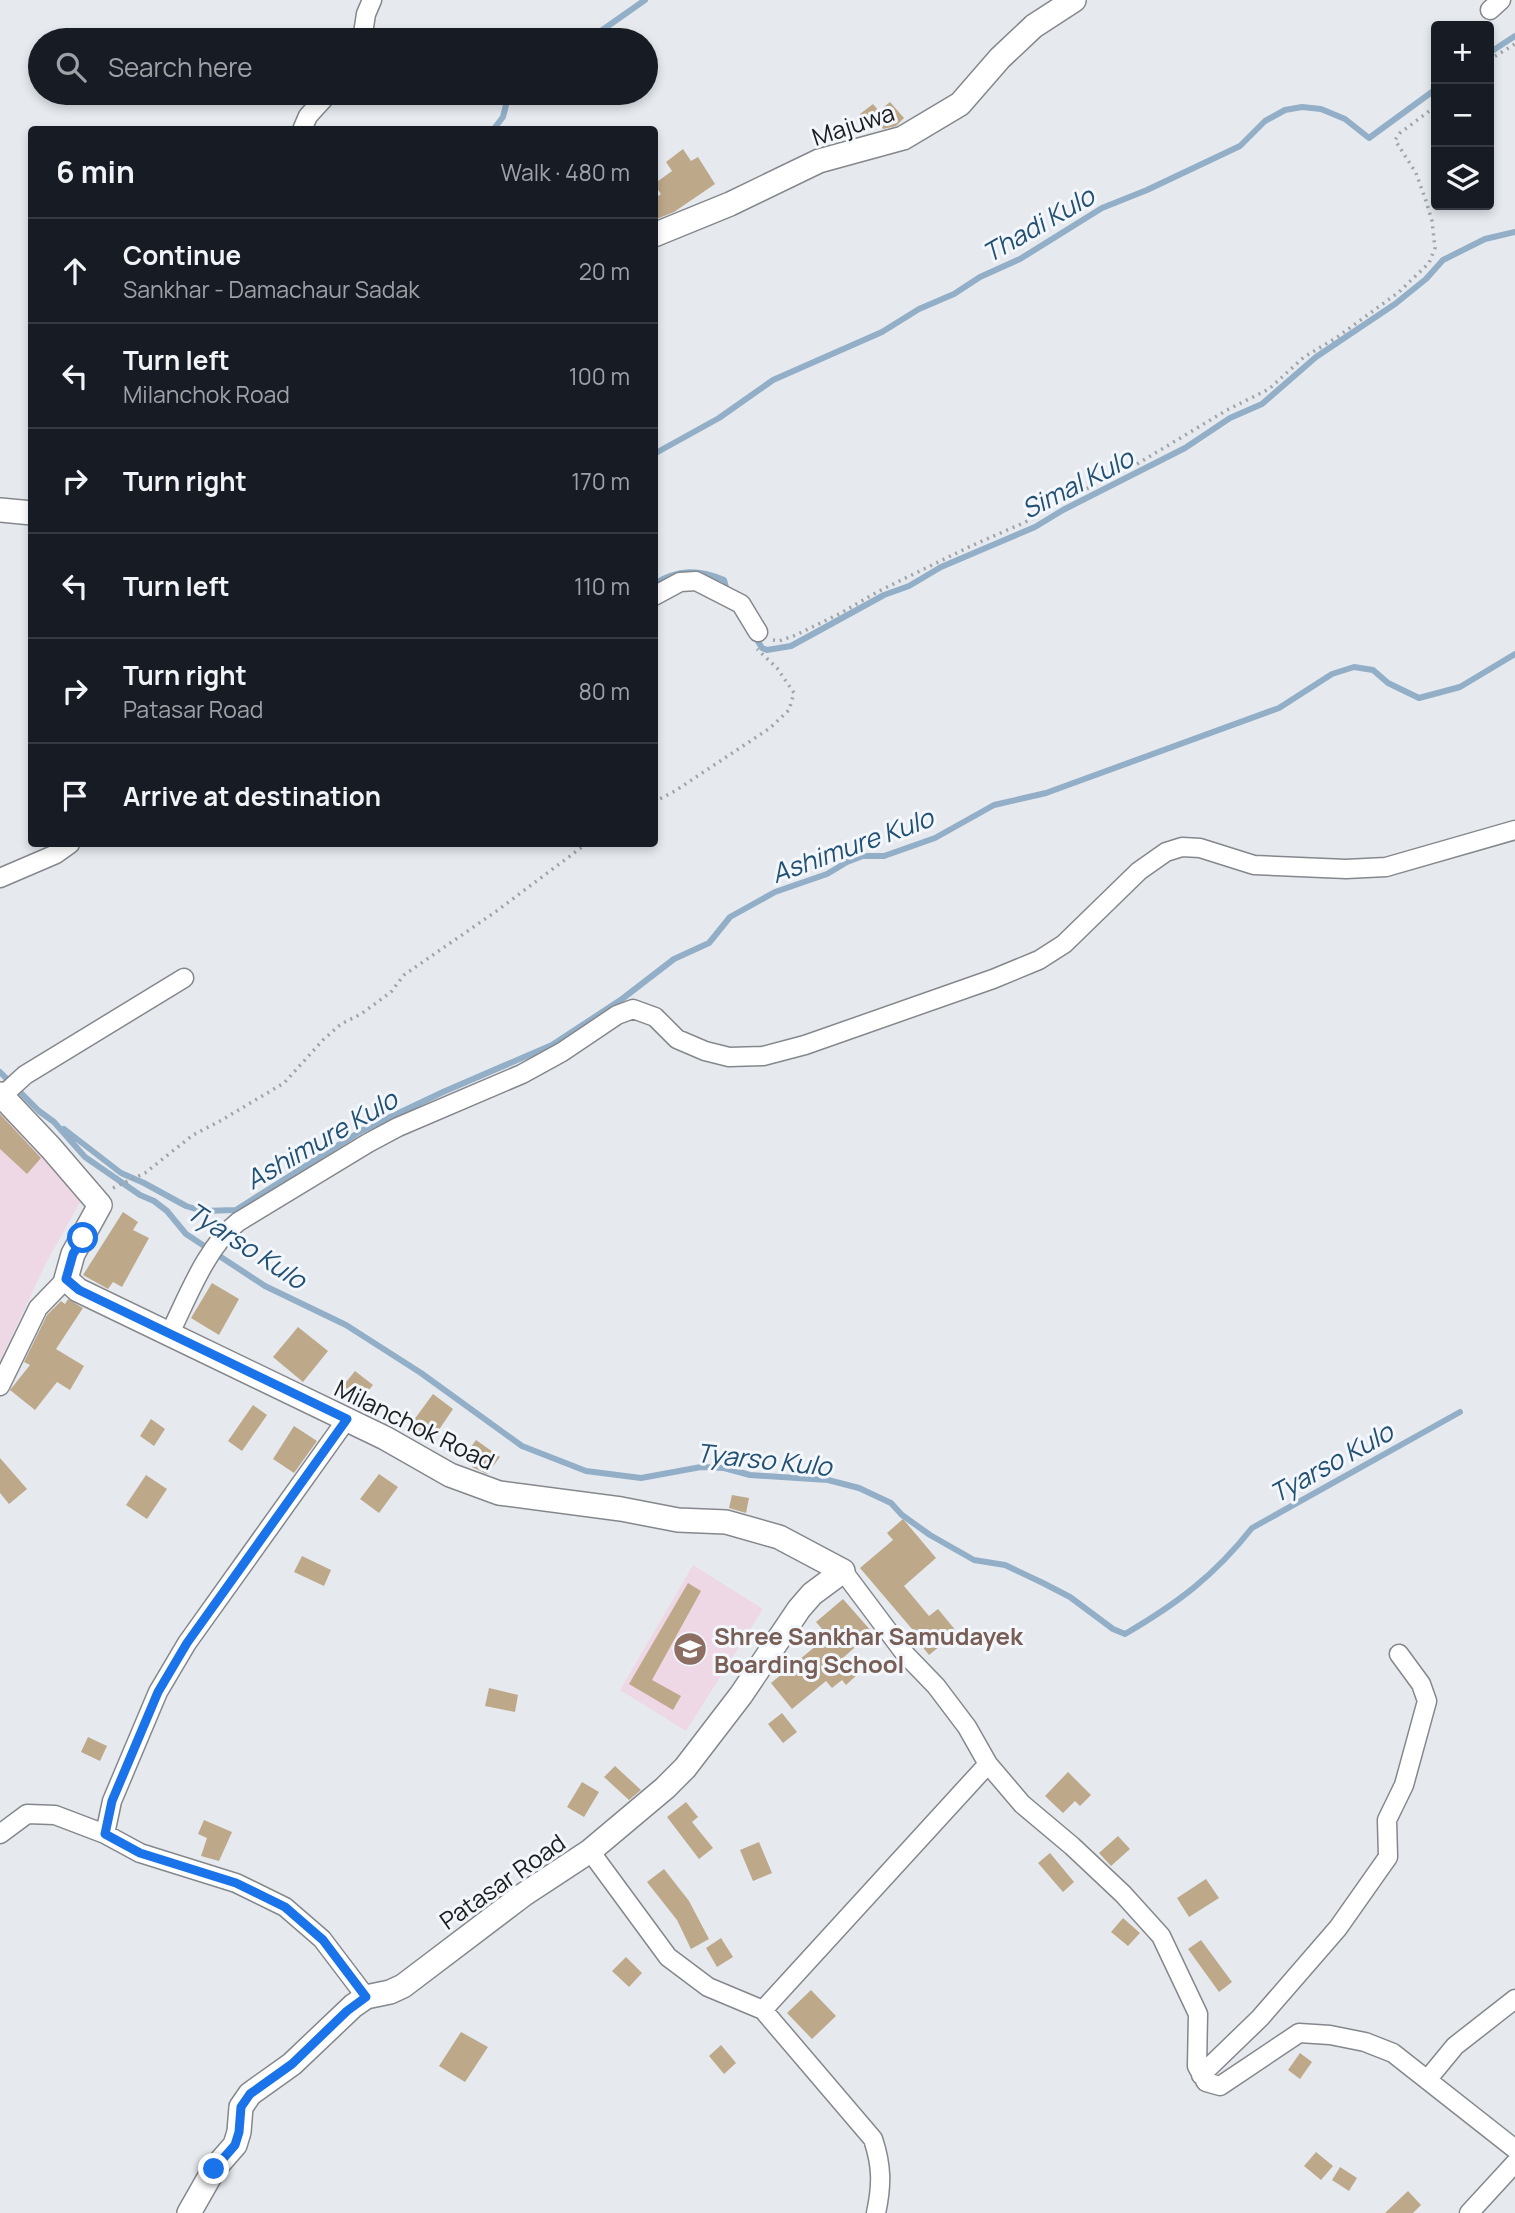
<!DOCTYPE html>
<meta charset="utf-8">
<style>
:root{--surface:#171b24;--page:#20242c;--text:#f1f3f6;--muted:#9ea1a6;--line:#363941}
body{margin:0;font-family:Manrope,sans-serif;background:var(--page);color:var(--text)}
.controls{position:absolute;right:21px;top:21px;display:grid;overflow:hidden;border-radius:7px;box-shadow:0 4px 10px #0003}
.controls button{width:63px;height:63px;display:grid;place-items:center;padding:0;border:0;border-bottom:2px solid var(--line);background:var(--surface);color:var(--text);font:35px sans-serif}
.stop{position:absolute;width:21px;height:21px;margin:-16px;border:5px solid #1a73e8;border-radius:50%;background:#fff}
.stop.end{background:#1a73e8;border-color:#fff;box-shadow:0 2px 7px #0008}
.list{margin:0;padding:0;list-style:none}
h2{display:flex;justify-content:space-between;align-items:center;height:91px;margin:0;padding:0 28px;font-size:30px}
h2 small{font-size:23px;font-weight:400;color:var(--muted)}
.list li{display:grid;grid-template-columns:46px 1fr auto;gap:21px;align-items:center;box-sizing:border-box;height:105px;padding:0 28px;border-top:2px solid var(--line)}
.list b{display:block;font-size:26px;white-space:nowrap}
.list p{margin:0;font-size:23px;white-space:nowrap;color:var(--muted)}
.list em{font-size:23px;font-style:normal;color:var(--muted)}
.icon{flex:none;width:38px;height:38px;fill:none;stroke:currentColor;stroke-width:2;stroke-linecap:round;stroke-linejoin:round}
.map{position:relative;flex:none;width:1515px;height:2213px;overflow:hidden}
.search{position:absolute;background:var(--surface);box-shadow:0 4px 10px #0003;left:28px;top:28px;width:630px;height:77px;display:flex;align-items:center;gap:18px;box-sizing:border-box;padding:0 24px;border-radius:38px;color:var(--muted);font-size:26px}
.panel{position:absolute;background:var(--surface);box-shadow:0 4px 10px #0003;left:28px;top:126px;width:630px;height:721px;border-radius:7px}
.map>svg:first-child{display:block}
.education{fill:#efd8e5}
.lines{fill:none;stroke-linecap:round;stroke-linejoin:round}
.stream{stroke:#92afc7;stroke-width:6}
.building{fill:#bda88a}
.minor-casing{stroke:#84878c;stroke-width:21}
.tertiary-casing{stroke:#84878c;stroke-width:26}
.path{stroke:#9fa3a6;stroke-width:3.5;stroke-dasharray:2 5;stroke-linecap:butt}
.minor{stroke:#fff;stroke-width:18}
.tertiary{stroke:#fff;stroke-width:23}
.route{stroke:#1a73e8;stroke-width:9}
.labels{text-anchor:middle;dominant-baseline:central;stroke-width:6;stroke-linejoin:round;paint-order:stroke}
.street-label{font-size:24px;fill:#1b1d1e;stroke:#f3f7fc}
.education-label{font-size:24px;font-weight:bold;fill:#785e54;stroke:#f3f7fc;text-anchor:start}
.water-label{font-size:26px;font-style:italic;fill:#225073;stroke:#f3f7fc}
</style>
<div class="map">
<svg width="1515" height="2213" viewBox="0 0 1515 2213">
<rect width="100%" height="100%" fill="#e6eaef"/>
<path class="education" d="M0,1103L83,1197L45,1265L0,1361Z
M693,1565L763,1609L686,1731L620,1690Z"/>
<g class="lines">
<path class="stream" d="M588,40L645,0
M1489,53L1515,36
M493,130L503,117L509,93
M654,454L719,418L773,380L882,332L919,309L954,294L980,277L1020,259L1102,208L1147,190L1240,146L1265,121L1285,110L1302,107L1321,109L1345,119L1369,138L1436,89
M654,584C678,569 699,569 724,580L728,594
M754,635L762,648L767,650L791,646L884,595L909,586L941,567L1035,527L1063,510L1185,448L1230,418L1262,404L1316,357L1395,304L1426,279L1443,260L1485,239L1515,232
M0,1072L39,1111L54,1122L85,1157L140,1195L154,1201L167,1211L186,1234L265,1286L346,1325L421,1373L522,1446L586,1471L641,1478L701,1467L724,1468L750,1475L828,1480L859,1488L891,1503L902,1515L930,1535L974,1560L1005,1565L1043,1583L1070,1597L1113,1629L1125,1634C1178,1603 1214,1576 1252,1528L1460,1412
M64,1129L121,1173L144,1183L186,1206L202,1211L236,1210L361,1131L443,1092L552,1045L622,999L674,959L709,943L730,917L775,892L827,874L847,862L863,856H884L935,838L994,805L1046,793L1279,708L1332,674L1354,667L1373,670L1388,683L1419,698L1460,687L1515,654"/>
</g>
<path class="building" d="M890,102L904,118L896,126L883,129L877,121L871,127L860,114L873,104L879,111Z
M683,149L691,161L698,157L715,184L674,212L654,220V199L661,194L654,184L672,171L666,162Z
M0,1114L41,1158L27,1174L0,1149Z
M123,1212L138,1222L133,1230L149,1238L122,1287L113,1282L108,1289L83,1275Z
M212,1283L239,1299L219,1335L191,1318Z
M68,1299L83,1308L56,1349L84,1366L70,1390L57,1382L35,1410L10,1390L30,1365L24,1362L47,1315L61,1301L65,1304Z
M298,1327L328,1351L303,1382L273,1357Z
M355,1371L373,1385L361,1399L343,1386Z
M433,1394L453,1409L432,1440L411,1424Z
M253,1405L267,1415L242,1451L228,1441Z
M151,1419L165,1429L154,1446L140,1436Z
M294,1426L317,1441L294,1473L273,1459Z
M476,1440L500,1457L487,1474L472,1467L476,1462L466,1454Z
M0,1458L27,1489L9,1504L0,1493Z
M379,1474L398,1487L379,1513L360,1499Z
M146,1475L167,1489L147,1519L126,1505Z
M732,1495L749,1498L746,1513L729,1508Z
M903,1519L936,1558L904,1586L929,1616L938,1609L957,1632L929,1655L910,1631L912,1629L860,1568L893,1540L887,1533Z
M302,1556L331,1570L324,1586L294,1572Z
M688,1583L701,1591L652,1680L681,1696L673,1710L629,1684Z
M843,1599L872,1632L844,1657L858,1674L846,1685L842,1680L832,1688L826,1681L792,1709L771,1683L828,1636L816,1622Z
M489,1688L518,1695L515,1712L485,1706Z
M782,1713L797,1732L783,1743L768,1724Z
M88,1737L107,1746L100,1761L81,1752Z
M615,1766L641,1790L629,1800L604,1777Z
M1068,1772L1091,1795L1080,1806L1075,1801L1063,1813L1045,1796Z
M582,1782L599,1792L584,1817L567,1807Z
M686,1802L698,1817L692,1822L713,1848L699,1859L667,1817Z
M204,1820L232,1832L219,1861L201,1856L207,1838L198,1834Z
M1118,1836L1130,1849L1111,1866L1099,1853Z
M759,1842L772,1873L753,1881L740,1850Z
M1050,1853L1074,1882L1063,1892L1038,1863Z
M664,1869L689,1901L709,1939L691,1949L677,1920L647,1882Z
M1206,1879L1219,1898L1189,1917L1177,1898Z
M1123,1918L1140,1933L1128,1946L1111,1932Z
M721,1938L733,1957L717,1967L706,1948Z
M1201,1940L1232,1982L1219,1992L1188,1949Z
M626,1957L642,1973L629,1987L612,1971Z
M811,1990L836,2016L812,2039L787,2013Z
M461,2032L488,2047L465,2082L439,2066Z
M721,2045L736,2063L724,2074L709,2056Z
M1300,2053L1312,2062L1300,2079L1288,2070Z
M1316,2152L1333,2166L1321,2180L1304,2166Z
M1340,2167L1357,2178L1349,2191L1332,2180Z
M1408,2191L1421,2205L1413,2213H1385Z"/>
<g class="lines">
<g class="minor-casing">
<path id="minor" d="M1490,10L1501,0
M362,40L366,14L372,0
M302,130L308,116L329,93
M654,596L680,582L696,581L741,604L758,632
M0,878L56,854L70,844
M2,1096L25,1075L184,978
M169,1335C187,1299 206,1247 238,1222L368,1143L398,1127L522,1074L562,1052L617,1015L633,1009L655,1017L677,1039L705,1051L729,1057L763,1056L805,1045L993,979L1039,960L1064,944L1139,871L1166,852L1182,847L1200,848L1254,865L1346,869L1386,867L1515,830
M0,1386L38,1308L66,1279
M347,1419L187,1643L158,1692L112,1801L105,1834L140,1853L236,1883L285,1907L322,1939L366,1997
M843,1571L906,1655L936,1686L967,1727L988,1764L1022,1804L1072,1846L1123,1894L1161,1936L1198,2014L1197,2066L1206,2082L1220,2086L1299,2033L1330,2035L1365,2042L1393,2053L1515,2149
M0,1834L27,1814L55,1815L105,1834
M590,1851L668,1957L708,1987L763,2010L988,1764
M763,2010L873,2139C882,2166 882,2185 876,2213
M1201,2075L1260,2018L1338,1928L1388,1857L1387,1820L1404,1785L1427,1701L1421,1684L1399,1654
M1427,2080L1455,2046L1515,1999
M1469,2213L1515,2163"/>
</g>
<g class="tertiary-casing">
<path id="tertiary" d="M654,235L730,204L819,161L903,138L960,104L1000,58L1034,26L1074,0
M0,510L32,513
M0,1094L51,1148L100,1205L73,1254L66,1279L78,1290L385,1438L450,1475L499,1493L621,1509L678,1520L726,1522L779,1537L843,1571L812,1594L799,1609L741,1695L685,1768L665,1788L590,1851L523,1895L403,1986L390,1992L366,1997L353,2006L292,2064L250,2094L241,2107L239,2132L235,2145L214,2169L189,2213"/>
</g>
<path class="path" d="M1489,60L1515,44
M773,640L779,641L796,635L841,613L879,591L971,546L1030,520L1066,499L1137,464L1227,410L1269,389L1304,357L1336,338L1399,292L1429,263L1435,248L1432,221L1426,201L1416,173L1395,140L1400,133L1436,106
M654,802L675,791L770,728L789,710L794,693L777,668L757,649
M113,1188L145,1173L193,1135L220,1121L284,1083L323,1040L341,1024L361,1014L391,992L404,975L498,910L586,844"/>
<use href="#minor" class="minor"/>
<use href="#tertiary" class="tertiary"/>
</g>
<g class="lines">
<path class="route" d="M83,1238L73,1254L66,1279L79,1290L347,1419L187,1643L158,1692L112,1801L105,1834L140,1853L236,1883L285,1907L323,1940L366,1997L347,2011L292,2064L250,2094L241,2107L239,2132L235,2145L214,2169"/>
</g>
<defs>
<g id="school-disc" transform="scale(1.75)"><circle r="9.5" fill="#8d6e63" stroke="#f3f7fc"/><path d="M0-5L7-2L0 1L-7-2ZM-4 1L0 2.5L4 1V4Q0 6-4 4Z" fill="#fff"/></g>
</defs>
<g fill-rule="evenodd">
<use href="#school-disc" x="690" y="1649"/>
</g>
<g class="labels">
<g class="street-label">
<text transform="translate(853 124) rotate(-18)">Majuwa</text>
<text transform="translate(415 1424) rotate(26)">Milanchok Road</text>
<text transform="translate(502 1881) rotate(-35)">Patasar Road</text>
</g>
<g class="education-label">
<text x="714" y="1635">Shree Sankhar Samudayek<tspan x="714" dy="28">Boarding School</tspan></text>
</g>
<g class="water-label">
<text transform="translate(1038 224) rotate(-30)">Thadi Kulo</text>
<text transform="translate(1077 483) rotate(-27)">Simal Kulo</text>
<text transform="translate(852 845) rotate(-20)">Ashimure Kulo</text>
<text transform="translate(321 1139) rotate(-30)">Ashimure Kulo</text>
<text transform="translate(247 1245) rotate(33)">Tyarso Kulo</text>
<text transform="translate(764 1459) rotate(6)">Tyarso Kulo</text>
<text transform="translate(1331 1462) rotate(-29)">Tyarso Kulo</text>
</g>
</g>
</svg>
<div class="controls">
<button>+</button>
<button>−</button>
<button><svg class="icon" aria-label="layers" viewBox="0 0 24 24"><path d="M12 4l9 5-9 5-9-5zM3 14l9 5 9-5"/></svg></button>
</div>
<div class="stop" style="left:83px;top:1238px"></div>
<div class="stop end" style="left:214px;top:2169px"></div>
<div class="search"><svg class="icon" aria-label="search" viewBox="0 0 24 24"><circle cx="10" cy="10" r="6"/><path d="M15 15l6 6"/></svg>Search here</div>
<section class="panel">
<h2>6 min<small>Walk · 480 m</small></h2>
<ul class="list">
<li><svg class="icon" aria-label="ahead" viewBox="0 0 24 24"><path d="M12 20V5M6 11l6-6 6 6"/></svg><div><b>Continue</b><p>Sankhar - Damachaur Sadak</p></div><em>20 m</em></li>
<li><svg class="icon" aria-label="left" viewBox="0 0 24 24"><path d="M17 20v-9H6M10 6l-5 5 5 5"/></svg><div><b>Turn left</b><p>Milanchok Road</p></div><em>100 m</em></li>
<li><svg class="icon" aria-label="right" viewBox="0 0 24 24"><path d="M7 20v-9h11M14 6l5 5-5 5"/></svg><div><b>Turn right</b></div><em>170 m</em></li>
<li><svg class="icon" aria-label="left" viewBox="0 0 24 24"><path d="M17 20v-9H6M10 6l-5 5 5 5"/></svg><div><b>Turn left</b></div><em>110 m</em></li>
<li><svg class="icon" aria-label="right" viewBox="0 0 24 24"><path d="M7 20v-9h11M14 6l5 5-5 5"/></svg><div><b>Turn right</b><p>Patasar Road</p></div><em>80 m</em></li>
<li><svg class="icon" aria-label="arrive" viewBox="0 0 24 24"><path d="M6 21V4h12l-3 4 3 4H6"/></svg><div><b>Arrive at destination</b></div></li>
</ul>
</section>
</div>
